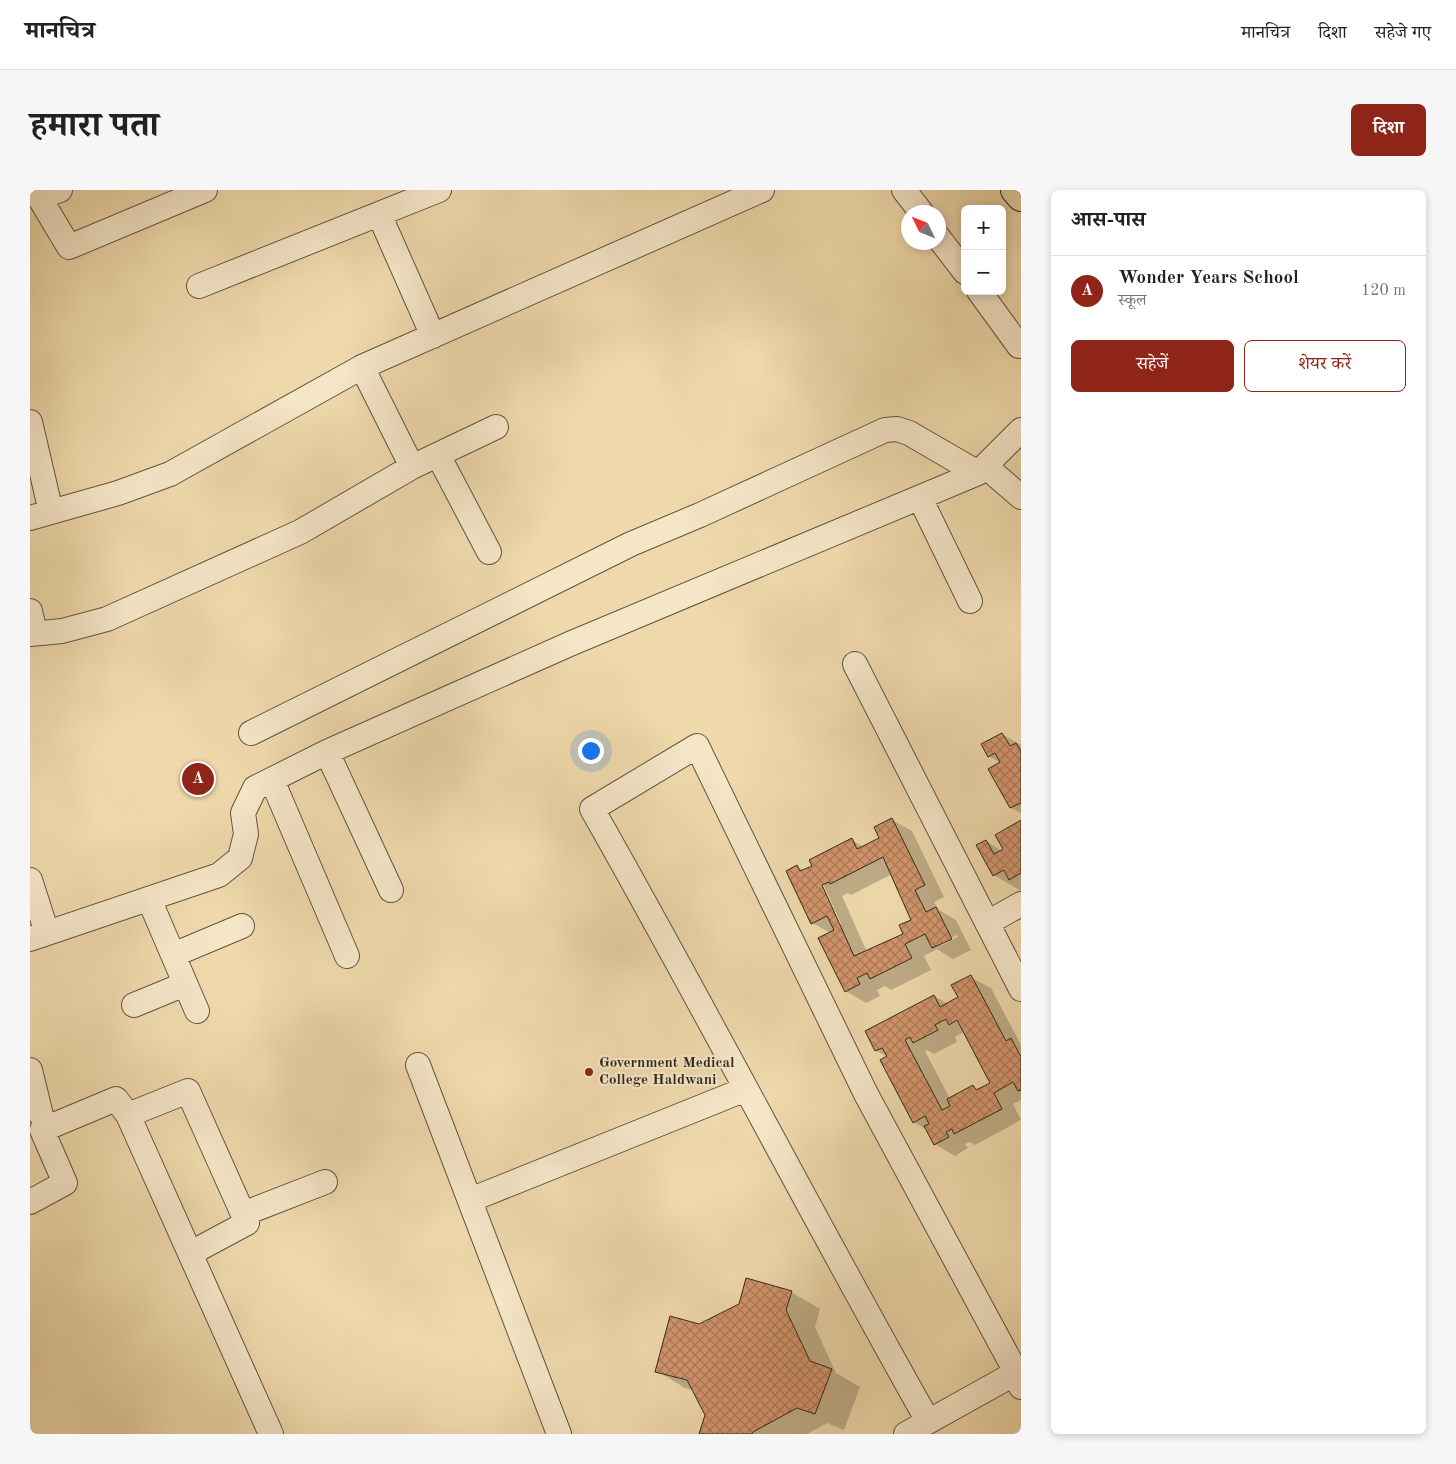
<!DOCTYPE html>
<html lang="hi">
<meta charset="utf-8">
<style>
:root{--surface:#fff;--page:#f6f6f6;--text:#222;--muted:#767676;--line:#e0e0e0;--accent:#8f2418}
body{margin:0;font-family:"Old Standard TT","Noto Serif Devanagari",serif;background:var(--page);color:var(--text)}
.controls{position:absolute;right:15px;top:15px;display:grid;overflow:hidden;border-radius:8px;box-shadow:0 2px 8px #0003}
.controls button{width:45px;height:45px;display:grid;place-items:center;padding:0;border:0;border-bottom:1px solid var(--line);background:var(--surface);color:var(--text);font:25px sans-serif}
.compass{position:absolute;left:871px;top:15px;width:45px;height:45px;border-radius:50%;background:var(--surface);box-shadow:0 2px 8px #0003;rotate:313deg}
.you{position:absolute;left:560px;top:560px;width:18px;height:18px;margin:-12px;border:4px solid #fff;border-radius:50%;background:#1a73e8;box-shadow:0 0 0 8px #1a73e833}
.badge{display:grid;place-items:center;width:32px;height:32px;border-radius:50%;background:var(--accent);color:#fff;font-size:16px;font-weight:700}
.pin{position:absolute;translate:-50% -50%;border:2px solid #fff;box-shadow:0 1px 5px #0006}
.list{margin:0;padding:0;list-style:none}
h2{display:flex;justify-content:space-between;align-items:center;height:65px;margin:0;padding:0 20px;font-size:21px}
h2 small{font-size:16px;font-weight:400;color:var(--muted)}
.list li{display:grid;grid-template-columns:32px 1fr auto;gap:15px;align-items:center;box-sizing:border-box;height:70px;padding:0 20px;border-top:1px solid var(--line)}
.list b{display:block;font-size:19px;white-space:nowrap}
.list p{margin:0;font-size:16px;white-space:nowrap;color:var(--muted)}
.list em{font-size:16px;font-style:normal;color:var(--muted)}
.actions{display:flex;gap:10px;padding:15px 20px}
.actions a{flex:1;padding:11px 0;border:1px solid var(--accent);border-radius:8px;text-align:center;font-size:18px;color:var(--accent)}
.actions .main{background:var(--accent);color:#fff}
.map{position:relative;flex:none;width:991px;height:1244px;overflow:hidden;border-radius:8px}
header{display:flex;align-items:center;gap:30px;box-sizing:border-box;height:70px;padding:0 25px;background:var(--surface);border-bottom:1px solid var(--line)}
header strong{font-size:24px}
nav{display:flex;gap:28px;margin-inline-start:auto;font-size:18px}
.intro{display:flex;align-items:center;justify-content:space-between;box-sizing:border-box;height:120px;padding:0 30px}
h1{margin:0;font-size:35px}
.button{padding:12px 22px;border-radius:8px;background:var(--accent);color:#fff;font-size:18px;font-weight:700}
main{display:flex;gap:30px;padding:0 30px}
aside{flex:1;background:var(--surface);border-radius:8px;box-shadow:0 2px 8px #0003}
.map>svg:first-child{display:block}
.shadow{fill:#0003;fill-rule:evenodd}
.building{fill:url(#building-cross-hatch);stroke:#31281e;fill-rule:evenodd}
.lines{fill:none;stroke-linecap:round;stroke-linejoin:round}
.minor-casing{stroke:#605441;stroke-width:26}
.highway-casing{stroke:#31281e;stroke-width:30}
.minor{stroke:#f5e6c8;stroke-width:24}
.highway{stroke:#efd9ab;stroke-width:28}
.poi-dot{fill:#8f2418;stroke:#f5e6c8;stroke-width:2}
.labels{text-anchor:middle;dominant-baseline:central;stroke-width:4;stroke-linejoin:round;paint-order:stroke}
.poi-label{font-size:15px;font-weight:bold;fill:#31281e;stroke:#f5e6c8;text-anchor:start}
</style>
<header>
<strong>मानचित्र</strong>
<nav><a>मानचित्र</a><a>दिशा</a><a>सहेजे गए</a></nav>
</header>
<div class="intro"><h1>हमारा पता</h1><a class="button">दिशा</a></div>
<main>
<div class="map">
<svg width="991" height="1244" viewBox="0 0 991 1244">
<defs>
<pattern id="building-cross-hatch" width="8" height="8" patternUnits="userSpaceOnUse" patternTransform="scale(1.25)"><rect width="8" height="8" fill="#d3956c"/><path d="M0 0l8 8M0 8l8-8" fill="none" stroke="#ac7a58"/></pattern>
</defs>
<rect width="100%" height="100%" fill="#efd9ab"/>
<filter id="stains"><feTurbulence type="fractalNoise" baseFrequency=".004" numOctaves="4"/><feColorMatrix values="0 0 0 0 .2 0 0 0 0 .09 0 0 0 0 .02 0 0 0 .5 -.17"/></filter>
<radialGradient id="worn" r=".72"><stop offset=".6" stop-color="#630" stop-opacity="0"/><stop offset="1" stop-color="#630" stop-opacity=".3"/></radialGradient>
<path class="shadow" d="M972,544L991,555V623L981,618L971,573L959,566Z
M862,630L882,641L914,707L904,712L909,720L926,730L941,760L923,769L907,759L894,766L901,780L861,800L855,796L847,800L850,806L836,813L816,801L801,743L782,733L767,677L774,681L783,676L821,650L834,657L851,648ZM862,684L883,730L875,745L837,762L812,706L818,703L821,705ZM791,689L811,734H808L788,690ZM927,745L928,747L912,755L910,753Z
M991,631V701L964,685L948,656L956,651L972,661Z
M940,787L961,798L991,855V910L983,914L991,930L945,955L940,952L935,954L938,958L925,966L905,954L897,940L884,932L858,867L846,861L837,842L904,806L918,814L929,808ZM934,842L962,893L949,900L943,897L920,909L895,861L897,860L904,864L927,852L925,847Z
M761,1102L790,1119L785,1137L806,1183L830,1197L814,1240L797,1233L777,1244H670L676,1225L663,1200L655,1198L627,1181L669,1135Z"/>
<path class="building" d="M972,543L980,556L986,553L991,561V613L980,618L958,579L970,572L965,563L958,567L951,554Z
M862,628L895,695L885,700L896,722L906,717L922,749L902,758L895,744L875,754L882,768L840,789L837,783L827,788L830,794L815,802L788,748L804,740L797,726L781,734L756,681L767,675L770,681L782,676L779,670L822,648L827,659L849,648L844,637ZM853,667L881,730L869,735L873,744L824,766L792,695L799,692L800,694Z
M991,630V683L979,690L974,680L963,686L946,655L956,650L964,664L973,659L965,645Z
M941,785L976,851L981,848L991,867V900L988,901L983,892L964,903L972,919L924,944L922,939L916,942L919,947L904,955L894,936L899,934L895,926L883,933L850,870L857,866L852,858L845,861L835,841L904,805L910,817L928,807L921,795ZM916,829L919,835L927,830L960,893L946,900L943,895L917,909L920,916L912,920L875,850L880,847L883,853L908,840L905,835Z
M716,1088L762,1101L756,1120L780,1171L802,1179L785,1224L767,1218L723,1242L722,1244H669L675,1225L657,1190L625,1182L640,1126L669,1134L709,1114Z"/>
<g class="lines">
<g class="minor-casing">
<path id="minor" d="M4,0L9,7L30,0
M874,0L891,22
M9,7L39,57L175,0
M349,24L403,146
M908,47L935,82
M169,96L409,0
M949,101L989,156
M332,177L382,277
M0,232L21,322
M408,265L459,362
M955,276L991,307
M890,308L940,411
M0,328L88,303L140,284L332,177L732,0
M0,421L5,443
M0,444L32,441L77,429L270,342L382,277L466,237
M825,474L991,799
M221,543L601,354L670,325L855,240L867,239L879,243L948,283
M297,562L361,700
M242,590L317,766
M0,690L17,743
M119,709L167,821
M957,733L991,714
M0,749L189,685L210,668L216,644L213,623L225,598L297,562L542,453L948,283L991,240
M143,765L212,736
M104,815L155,794
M388,875L529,1244
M0,880L11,925
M98,925L158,901L217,1033L161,1063
M440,1010L716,899
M0,1012L35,993L12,940L86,909L98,925L241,1244
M213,1024L295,992
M898,1231C783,1028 677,821 562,619L667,556L836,904L986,1182L991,1197
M876,1244L991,1180"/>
</g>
<g class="highway-casing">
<path id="highway" d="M985,0L991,7"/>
</g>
<use href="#minor" class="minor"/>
<use href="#highway" class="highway"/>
</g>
<circle class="poi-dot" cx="559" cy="882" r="5"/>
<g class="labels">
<g class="poi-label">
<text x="569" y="873">Government Medical<tspan x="569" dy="17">College Haldwani</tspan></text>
</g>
</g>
<rect width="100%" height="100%" filter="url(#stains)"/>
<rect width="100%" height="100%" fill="url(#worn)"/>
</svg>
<div class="controls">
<button>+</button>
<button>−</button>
</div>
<svg class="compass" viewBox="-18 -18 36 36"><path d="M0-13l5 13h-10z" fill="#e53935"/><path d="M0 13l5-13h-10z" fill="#767676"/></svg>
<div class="you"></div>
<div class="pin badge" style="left:168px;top:589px">A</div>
</div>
<aside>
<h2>आस-पास<small></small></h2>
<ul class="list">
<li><span class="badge">A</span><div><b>Wonder Years School</b><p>स्कूल</p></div><em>120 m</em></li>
</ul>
<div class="actions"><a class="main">सहेजें</a><a>शेयर करें</a></div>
</aside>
</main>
